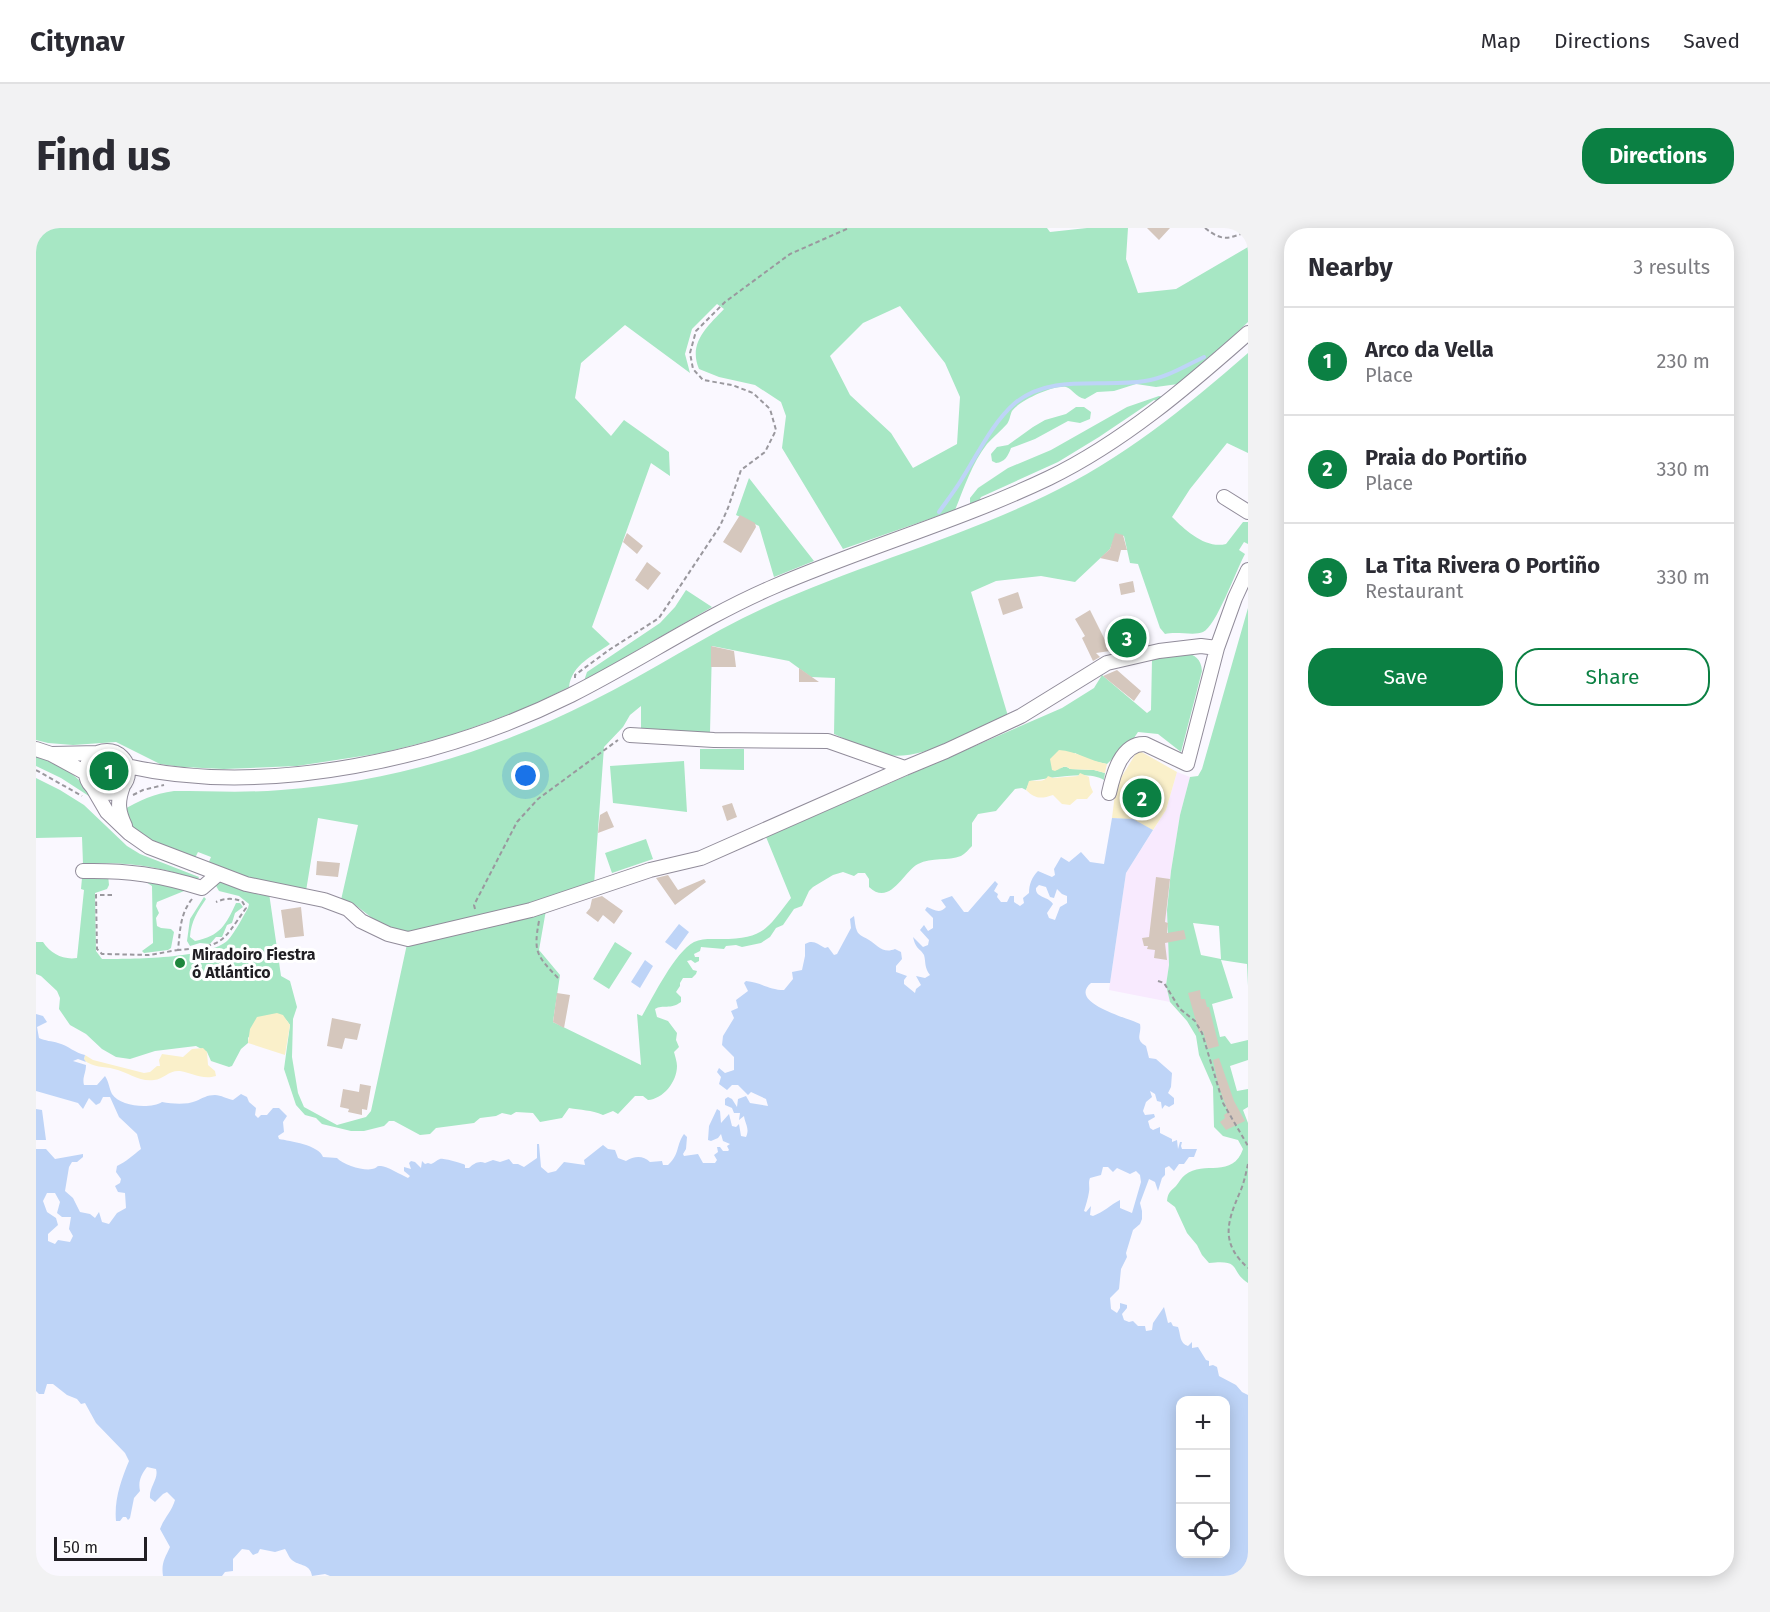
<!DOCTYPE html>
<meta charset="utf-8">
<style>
:root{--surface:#fff;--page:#f2f2f3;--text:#2b2b33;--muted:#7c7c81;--line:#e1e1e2;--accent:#0b8043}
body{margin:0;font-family:"Fira Sans",sans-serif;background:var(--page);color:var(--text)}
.controls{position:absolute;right:18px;bottom:18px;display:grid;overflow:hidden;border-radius:12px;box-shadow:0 3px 15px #0003}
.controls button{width:54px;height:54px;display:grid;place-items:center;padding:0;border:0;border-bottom:2px solid var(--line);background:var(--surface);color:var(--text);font:30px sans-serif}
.scale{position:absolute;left:18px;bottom:15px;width:93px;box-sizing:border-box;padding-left:6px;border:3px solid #211f24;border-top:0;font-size:16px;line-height:21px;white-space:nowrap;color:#211f24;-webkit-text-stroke:4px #fff;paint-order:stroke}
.you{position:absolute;left:490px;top:548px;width:21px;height:21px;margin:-15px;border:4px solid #fff;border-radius:50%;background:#1a73e8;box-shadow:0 0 0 9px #1a73e833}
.badge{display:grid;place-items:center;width:39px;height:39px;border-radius:50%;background:var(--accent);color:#fff;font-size:20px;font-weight:700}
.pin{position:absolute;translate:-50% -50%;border:3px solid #fff;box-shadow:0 2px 6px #0006}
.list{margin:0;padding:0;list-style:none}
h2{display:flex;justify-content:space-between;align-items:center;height:78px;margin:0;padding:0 24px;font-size:26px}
h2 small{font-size:20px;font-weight:400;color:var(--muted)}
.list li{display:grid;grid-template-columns:39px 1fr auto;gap:18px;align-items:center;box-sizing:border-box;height:108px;padding:0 24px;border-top:2px solid var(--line)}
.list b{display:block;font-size:22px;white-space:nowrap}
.list p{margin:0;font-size:20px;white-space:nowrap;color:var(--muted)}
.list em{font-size:20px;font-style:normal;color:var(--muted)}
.actions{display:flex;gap:12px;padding:18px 24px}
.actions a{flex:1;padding:14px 0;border:2px solid var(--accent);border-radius:24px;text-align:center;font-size:21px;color:var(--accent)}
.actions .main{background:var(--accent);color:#fff}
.icon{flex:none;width:33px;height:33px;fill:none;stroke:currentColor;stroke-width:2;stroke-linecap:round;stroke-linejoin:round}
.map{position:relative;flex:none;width:1212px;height:1348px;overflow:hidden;border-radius:24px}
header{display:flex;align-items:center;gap:36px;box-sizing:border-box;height:84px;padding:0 30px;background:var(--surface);border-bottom:2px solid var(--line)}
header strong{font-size:28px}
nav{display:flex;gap:33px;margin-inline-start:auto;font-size:21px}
.intro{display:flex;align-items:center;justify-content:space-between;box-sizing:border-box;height:144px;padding:0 36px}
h1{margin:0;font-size:42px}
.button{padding:15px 27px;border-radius:24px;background:var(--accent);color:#fff;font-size:21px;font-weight:700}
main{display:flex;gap:36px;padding:0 36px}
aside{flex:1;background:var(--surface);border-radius:24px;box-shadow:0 3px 15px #0003}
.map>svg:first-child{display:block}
.industrial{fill:#f8eafe}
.green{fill:#a7e7c4;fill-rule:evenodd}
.sand{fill:#faf0ca}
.water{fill:#bed4f7;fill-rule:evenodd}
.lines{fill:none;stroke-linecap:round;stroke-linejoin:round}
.stream{stroke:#bed4f7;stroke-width:4}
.building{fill:#d5c7bd}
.minor-casing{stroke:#918c9a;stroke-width:16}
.path{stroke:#9a989e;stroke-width:2;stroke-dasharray:4.5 3;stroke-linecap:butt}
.minor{stroke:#fff;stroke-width:14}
.poi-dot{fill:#1e863c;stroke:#fff;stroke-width:2}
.labels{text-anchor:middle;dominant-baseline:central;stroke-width:6;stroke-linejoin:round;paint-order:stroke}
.poi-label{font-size:16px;font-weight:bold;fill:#211f24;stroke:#fff;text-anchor:start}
</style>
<header>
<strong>Citynav</strong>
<nav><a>Map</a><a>Directions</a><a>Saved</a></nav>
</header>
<div class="intro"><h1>Find us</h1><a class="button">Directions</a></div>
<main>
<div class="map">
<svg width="1212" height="1348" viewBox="0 0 1212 1348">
<rect width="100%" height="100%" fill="#faf8ff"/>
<path class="industrial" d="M1141,544L1154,549L1144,587L1135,643L1131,682L1133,737L1130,757L1134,774L1073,762L1090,645L1130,582Z"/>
<path class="green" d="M0,0H1011L1014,4L1051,0H1092L1090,31L1102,65L1140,61L1212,19V94L1175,129L1142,156L1120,159L1100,156L1078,163L1061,164L1049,171C1039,169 1037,161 1030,159C1017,157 983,173 976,183C974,187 974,192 971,196C965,203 957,209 951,216C936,235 928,260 919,282L807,321L746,220L750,188L745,174L719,157L683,149L663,141C652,115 671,99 688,81L681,76L656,101L649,126L654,145L589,97L545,135L539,170L575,208L588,192L633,224L634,248L615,235L556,399L574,416C557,428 536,436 533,459L493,479L413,508L346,525L261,538L188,541L146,539L124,536L80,514L37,517L12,515L0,512ZM864,78L909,135L924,169L921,216L877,240L855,205L814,167L794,128L827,95Z
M1212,125V225L1191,215L1154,261L1136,289C1150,303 1170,321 1190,316L1207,294H1212V316L1208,314L1203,322L1209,326C1200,342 1180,399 1167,404C1158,408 1141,403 1129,406L1124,400L1102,336L1094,335L1088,308L1080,306L1074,321L1039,354L1005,348L960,353L935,364L972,488C938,503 887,533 850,527C833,524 814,513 798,506L799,450L775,449L753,433L676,418L674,505L605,502V478L594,487L587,499L568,519L558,657L434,692L368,704L349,700L318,676L305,672L322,597L282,590L270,663L227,655L172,636L175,629L162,624L159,630C133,620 97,611 86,583C103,572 118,566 138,563C173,563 209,565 245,562C356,554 457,523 556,473C615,444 669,407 728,380C820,338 918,312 1009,268C1085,232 1149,180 1212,125Z
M1123,168L1128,169L1123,174L1118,172L1063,209L1022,234L945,269L942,275H934V270L942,260L972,240L1015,222L1091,179Z
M1040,179H1048L1055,184L1054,191L1044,195L1032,193L999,211L975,220C972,228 969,234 960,235L956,233L955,226L961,219L972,217L997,199L1009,192L1030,186Z
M713,250L778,333L738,349L723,298L700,287Z
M650,362L676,379L548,453L551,444L624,395L639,379Z
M1212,380V758L1211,736L1185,732L1197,770L1176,776L1184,809L1189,808L1195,816L1212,812V832L1194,838L1201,863L1212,861V879L1207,882L1212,895V1055C1193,1043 1207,1031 1173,1035L1166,1027L1161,1017L1151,1005L1139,979L1131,973C1132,964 1134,964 1140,958C1143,954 1146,949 1149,947C1168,932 1197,951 1207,921L1202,912L1187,908L1178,899L1177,859L1163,827L1160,808L1151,793L1134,774L1130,757L1133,737L1131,682L1135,643L1144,587L1154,549L1162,548L1166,541ZM1157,695L1183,698L1185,731L1165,727Z
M1148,425C1159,426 1165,431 1166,443L1145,524L1122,506L1102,504L1098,510L1071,536L1052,532L1039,525L1023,542C1027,538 1030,538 1034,541L1058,542L1069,545L1068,552C1052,542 1012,551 994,553L990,562L986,560L979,561L960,583L942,586L936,595V618C933,621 929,626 925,628C912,633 896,629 882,636C867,644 854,679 833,659V651L829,645H822L818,648L807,644L797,647L777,659L773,663L766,678L758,681L747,697L740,700L734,709L725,715L706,719L700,717L690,718L688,721L665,719L664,723L658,726L659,729H663V733L659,735L655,732L651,733L657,742L661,743L660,746L656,750H647L644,755V758L640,764L645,769V774C634,782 627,776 619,781L621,789L632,793L641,805L640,812L643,819L638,824C639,828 641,834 641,838C641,854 627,871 612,872L607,868H599L582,886L577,883L567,887C555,882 545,882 533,880L526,890L504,894L497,885L480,884L475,887L466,885L460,888L444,890L438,895L400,900L394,906L384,907L358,893H353L348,898L328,903H315L286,896L280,890L269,887L260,877L248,841L254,797C246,785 240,785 226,789L212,810V815L205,821L196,838L193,839L175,833L171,824L160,818L119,823L94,831L80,829L66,821L50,806L34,797L23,781L24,770L21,763L5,748L0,746V714H7C15,726 27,732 41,730L48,662L45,661L46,650L72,647L73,657L71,661L59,665L60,723L66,731C93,731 174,731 192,712C200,703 206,690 212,680L213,676L203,668L183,663L179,656L184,652L224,667L233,665L245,748L254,753L261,779L257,791L256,829L262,865L268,879L301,897L330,889L335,883L371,716L440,703L510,682L503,722L524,747L517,794L605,837L601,786L606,788C617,769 639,724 658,714C666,710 677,711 685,711C728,711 731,701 755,670L730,609L1026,480L1058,460L1066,447L1111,485L1115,482L1116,431Z
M664,521H708V542L664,541Z
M0,528C24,536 46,549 59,572L25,550L0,538Z
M648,533L651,584L577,575L574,538Z
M63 543a9 9 0 1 1 18 0a9 9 0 1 1-18 0Z
M0,550L24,562L48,577L91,618L104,626L163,649L162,651C120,638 91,633 47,636L46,609L0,610Z
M610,611L617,631L576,645L569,625Z
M107,652L153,661L121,674L120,678L123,685L120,690L121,698L125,700L135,701L138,704L135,720L132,722L108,725L106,723L117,715L116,658Z
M168,669L170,671C162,683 155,693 154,709L159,713C184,708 190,697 200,675H204L207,679L199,685L196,695L191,697L186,709H180L174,716L164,715L154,718L151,713L154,691Z
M579,714L596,725L573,761L557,751Z"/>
<path class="sand" d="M1023,522C1040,523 1054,533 1071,536L1069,545L1058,542L1034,541C1028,536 1025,541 1019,543L1016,542L1014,531Z
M1102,522L1141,544L1130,582L1117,602C1104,595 1091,590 1076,590L1080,558Z
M1044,545L1053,549L1054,557L1057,564L1051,571H1041L1034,577L1026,576L1017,567C1005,571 999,571 990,562L993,553C1001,552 1008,555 1012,548L1017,550L1042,548Z
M241,785L247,787L254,797L249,827L212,815L214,801L221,789Z
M167,820L171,824L172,837L179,843L180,848C166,852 157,845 144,843C133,842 128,851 118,852C103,854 92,844 78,841C68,838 57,840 48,832L49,827L57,832L108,845L114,844L121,838H124L123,832L126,826L147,829L156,821Z"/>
<path class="water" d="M1076,590L1097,591L1117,602L1090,645L1074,755H1055C1031,775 1093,790 1104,796C1106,806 1098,811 1110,818L1113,830L1120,831L1136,845L1135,859L1132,865L1138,870V876L1133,879L1129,877L1126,881L1125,874L1121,873L1119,866L1114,863L1116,869L1110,874L1107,883L1109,887L1118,886L1119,889L1112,893L1114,900L1117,902L1124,899V905L1136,911V914L1141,912L1142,921L1144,914H1146L1145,918L1146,921H1161L1158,929H1153L1148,936H1143L1138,943L1133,938L1129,940V947L1126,950L1122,963L1119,954L1113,951L1104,975L1106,983V991L1104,996L1097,1002L1090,1025L1091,1029L1085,1041L1083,1061L1074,1070L1075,1081L1081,1085L1084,1080V1075L1091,1077V1080L1086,1086L1088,1092L1093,1094L1097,1093L1102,1098H1109L1110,1103L1116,1102L1117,1095L1128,1079L1132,1095L1135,1094L1137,1098L1142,1099C1145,1107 1143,1115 1152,1118L1156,1114V1120L1162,1119L1170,1132L1173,1133V1138L1177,1137L1181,1139L1183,1148L1200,1157L1206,1164L1212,1167V1348H294L289,1346L276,1348C274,1334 261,1339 254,1330C252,1327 251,1324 249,1321L239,1324L224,1321L222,1325L217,1327L213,1322L206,1321L197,1331V1343L189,1344L186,1348H127C125,1335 129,1330 134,1319L124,1301C128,1290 136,1283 139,1272L131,1264L127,1266L119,1274L114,1270C113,1259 123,1251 120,1241L111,1239C105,1247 102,1253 104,1263L98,1270L94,1290L92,1292L90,1289H87L84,1293H80C78,1272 85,1252 93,1233L89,1225L60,1195L49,1175L45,1176L41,1171L31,1167L17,1156H11L8,1166H3L0,1163V921H10L19,931L47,926V929L41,934H36L33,939L29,963L37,970L44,984L54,986L59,990L63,984L66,994L73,996L81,985L90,980L89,965L82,964L79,958L84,955L85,951L80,944L81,938C90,934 97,927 105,921L101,906L83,889L74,869H67L64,875L60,877L53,870L47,881L42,875L0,863V786L7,788L11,794L1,799L3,810C9,813 16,813 22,815C33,818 39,825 49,827L48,831L50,834L42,831L37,833L50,837C50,845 46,850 48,857H61L69,848C73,854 73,860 76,866C84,879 115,881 126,874C137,876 150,877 160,873C167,870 171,867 179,867C185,867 191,871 197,872L205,866L211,869L213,874L220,880L219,887L222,890L225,887H231L237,880H243L251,888L247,894L248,904L242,908L243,911C254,913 283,917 287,929L301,930C307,937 328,943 336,941C343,940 338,938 345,938C351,938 365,947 372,950L374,948L368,943V939L375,941L373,935L375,933L379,934L385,940L386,933L389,936L392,935L395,936C398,935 401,932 404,931C407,930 426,935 429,937V940H433C437,936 443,932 449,935L457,932L464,934L473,931L477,936H482L488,939L501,930V916H503L505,939L512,945L520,943L528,934L549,937L548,932L567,917L572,921L579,922L582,930L590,933C598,928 607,927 614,934L626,933L627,937H632C644,926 640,917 648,906L651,909L650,921L647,926L648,928L662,926L667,935H679L681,932L678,927L682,924L681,919H684L687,923H692L693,922L691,918L694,916L687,913L685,906L682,910L675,913L672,912L673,898L681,881L684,883L685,895L693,886L696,898L700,899L703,896L705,908L710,909C714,900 709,896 708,888L703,892L704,885H698L696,880L689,877V871L692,869L696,871L701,879L702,871L710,868L714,875L732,878L730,871L715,864L712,867L702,857H696L691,862L683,856L685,849L681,844L683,840L689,845L698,842V829L686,817L687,808L698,790L695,783L702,780L700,772L712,763L708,755L710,753C724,754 733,762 748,762L757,751L756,744L766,742L769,728V716C777,711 782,716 789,720L792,719L798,727L801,726L815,700L814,691L818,688C819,693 819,699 821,703C823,708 829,709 833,712C841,717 847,726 859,721L865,724L866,731L860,738V744L871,748L868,752V756L879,765L880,761L885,757L880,748L889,750L894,747C888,739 890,734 888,727C884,720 880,722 877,709L887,719L892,717L893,712L884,702L888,697L892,703L897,700V690L889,682L891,679C898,682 904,686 910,679L905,672L916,668L928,684H932L959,653L962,656L958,663L962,666L961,669L965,674H971L974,668H978V674L984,678L988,675L987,670L993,665C993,656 996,649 1002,643L1016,649L1019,647L1018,641L1025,629L1033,634L1045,624L1054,634L1068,636ZM1003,657L1010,659L1014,669L1018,670L1021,661L1026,666L1031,668V675L1024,679L1019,692L1013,690L1011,685L1017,676C1012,668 999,670 1000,660ZM1067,939H1072L1077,944L1081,940L1094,946L1100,943L1104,947L1105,954L1096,985L1084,980V972C1074,977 1068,984 1057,988L1054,987L1055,978L1050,984L1048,983C1050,977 1052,970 1053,964C1054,959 1052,955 1054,950L1065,947ZM11,965H19L24,974L21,985L26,989H35L33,1001L37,1008L34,1014L22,1012L19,1016L12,1013V1006L22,997L20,990L11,984L7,973ZM1144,1172H1190V1326H1144Z
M643,696L653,704L640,722L629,714Z
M609,732L617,738L604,760L595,754Z
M0,881L6,882L10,912H0Z"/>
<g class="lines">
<path class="stream" d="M903,284C910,274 917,265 924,254C941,228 955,196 979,175C1016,145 1066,160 1109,153C1130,150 1149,138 1168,129"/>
</g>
<path class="building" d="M1111,0H1134L1123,12Z
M704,287L719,295L720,299L705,325L687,314Z
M591,305L607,318L601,326L587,314Z
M1079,305L1087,307L1091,322H1085L1082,334L1064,330L1074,321Z
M611,334L625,345L612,362L599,352Z
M1097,353L1099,364L1085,367L1083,356Z
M982,364L987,380L967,387L962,371Z
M1054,382L1074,422L1088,396L1101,399L1099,404L1103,406L1095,420L1060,425L1064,429L1057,433L1046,410L1049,408L1039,391Z
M675,418L698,423L700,439H675Z
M763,440L783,454H763Z
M1081,442L1105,463L1098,473L1067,448Z
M696,575L701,589L691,593L686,578Z
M571,583L578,599L562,605L564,587Z
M281,633L304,635L302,649L280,647Z
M632,647L642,662L668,651L670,654L639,677L620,650Z
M1120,649L1134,651L1129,694L1132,695L1131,705L1148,702L1150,711L1129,715L1131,732L1118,730L1119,722L1111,721L1112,718H1108L1106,710L1113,709Z
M566,668L587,683L578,696L567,687L562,694L550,685L554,680L556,671Z
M265,679L268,708L249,710L245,682Z
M1164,762L1165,771H1169L1171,779H1173L1183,818L1172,821L1167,803L1163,804L1152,765Z
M521,765L534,767L528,800L517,794Z
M296,790L325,796L321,812L309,810L306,821L291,818Z
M1183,830L1198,873L1209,893L1190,902L1184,894L1189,890L1188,887L1192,884L1182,856L1177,832Z
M324,856L335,858L331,882L326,881V887L312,884L313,881L304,879L307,861L323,864Z"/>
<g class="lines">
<g class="minor-casing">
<path id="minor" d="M1188,269L1212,284
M594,507L678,512L792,513L869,540
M0,521L15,526L50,545
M50 544a21 21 0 1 1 42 0a21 21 0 1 1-42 0Z
M16,526L62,525
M91,538C232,570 408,530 535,467C603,433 667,389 737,359C827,320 923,293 1013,250C1087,214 1151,159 1212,105
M87,558C81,574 82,583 89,598
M57,560L71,584L93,605L113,619L210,656L288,672L312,681L325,693L352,706L372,711L495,682L614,642L665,630L869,540L910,523L985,488L1071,435L1123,423L1165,418L1181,420
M1073,565C1077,547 1085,515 1109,516L1151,536L1181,420L1199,370L1212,342
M47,643C91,642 124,647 166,660L181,647"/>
</g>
<path class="path" d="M1169,0C1187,14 1192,11 1212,3
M539,450V447L573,422L623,390L684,298L692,280L705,242L729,224L740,202L734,181L717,165L696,157L667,152L657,141L654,125L660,103L689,74L754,26L813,0
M0,542L46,568
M97,567L107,562L128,557
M76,667H60L61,721L66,726L113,727L142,722
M156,671C144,686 144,703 142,722C187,718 185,716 210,680L206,673C197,670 189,670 180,674
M439,681L438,677L481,594L502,571L582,512
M503,693C497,725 501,728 523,751
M1122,753L1128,755L1144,781L1159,793L1166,805L1187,875L1212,918
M1212,936C1210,945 1208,955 1204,964C1191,994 1184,1015 1212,1040"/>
<use href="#minor" class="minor"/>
</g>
<circle class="poi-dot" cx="144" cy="735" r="6"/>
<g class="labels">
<g class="poi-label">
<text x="156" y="726">Miradoiro Fiestra<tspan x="156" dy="18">ó Atlántico</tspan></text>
</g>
</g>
</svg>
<div class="controls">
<button>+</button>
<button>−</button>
<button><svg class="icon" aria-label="locate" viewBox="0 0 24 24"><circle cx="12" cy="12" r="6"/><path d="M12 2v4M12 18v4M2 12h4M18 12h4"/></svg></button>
</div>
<div class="scale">50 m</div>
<div class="you"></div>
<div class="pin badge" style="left:73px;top:543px">1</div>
<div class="pin badge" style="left:1106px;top:570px">2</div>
<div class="pin badge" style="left:1091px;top:410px">3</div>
</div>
<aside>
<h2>Nearby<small>3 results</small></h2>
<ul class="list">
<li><span class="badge">1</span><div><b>Arco da Vella</b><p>Place</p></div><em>230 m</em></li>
<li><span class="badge">2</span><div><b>Praia do Portiño</b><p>Place</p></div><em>330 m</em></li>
<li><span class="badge">3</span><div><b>La Tita Rivera O Portiño</b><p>Restaurant</p></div><em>330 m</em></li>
</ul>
<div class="actions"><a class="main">Save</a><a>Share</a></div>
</aside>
</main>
